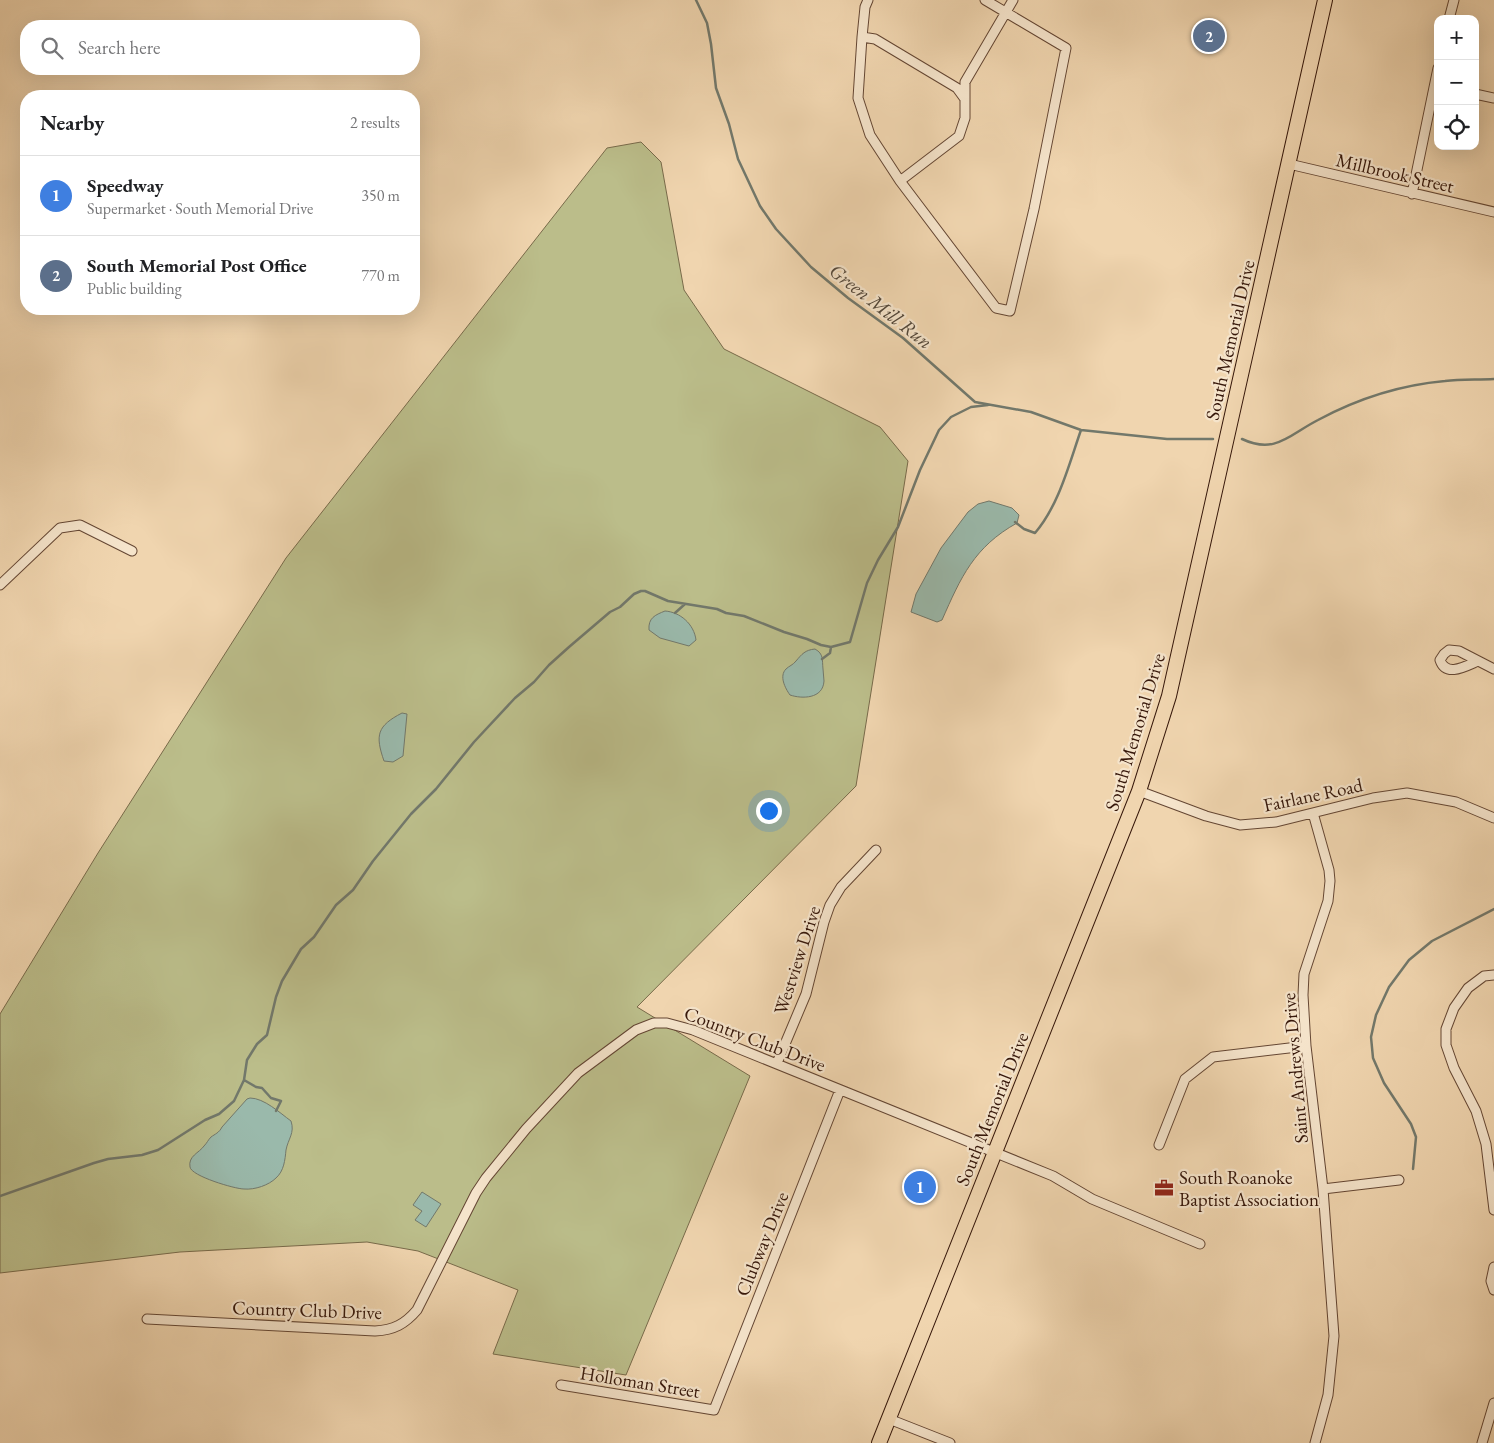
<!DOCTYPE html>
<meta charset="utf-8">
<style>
:root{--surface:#fff;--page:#f6f6f6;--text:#202124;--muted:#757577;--line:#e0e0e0;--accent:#8f2418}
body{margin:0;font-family:"EB Garamond",serif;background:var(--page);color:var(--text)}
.controls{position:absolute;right:15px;top:15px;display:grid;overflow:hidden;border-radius:10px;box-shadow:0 5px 20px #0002}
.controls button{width:45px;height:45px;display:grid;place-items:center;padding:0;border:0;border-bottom:1px solid var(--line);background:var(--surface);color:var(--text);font:25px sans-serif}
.you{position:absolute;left:768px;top:810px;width:18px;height:18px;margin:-12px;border:4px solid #fff;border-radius:50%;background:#1a73e8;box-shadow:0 0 0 8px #1a73e833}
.badge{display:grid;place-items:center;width:32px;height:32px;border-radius:50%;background:var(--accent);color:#fff;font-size:16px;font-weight:700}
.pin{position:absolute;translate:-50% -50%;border:2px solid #fff;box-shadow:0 1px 5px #0006}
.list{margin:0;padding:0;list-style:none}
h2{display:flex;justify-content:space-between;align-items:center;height:65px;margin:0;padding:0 20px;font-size:21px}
h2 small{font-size:16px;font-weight:400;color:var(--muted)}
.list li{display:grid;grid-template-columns:32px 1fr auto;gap:15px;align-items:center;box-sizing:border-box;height:80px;padding:0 20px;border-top:1px solid var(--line)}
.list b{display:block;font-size:19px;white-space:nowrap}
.list p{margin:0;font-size:16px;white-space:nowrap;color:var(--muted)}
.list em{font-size:16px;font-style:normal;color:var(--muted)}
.icon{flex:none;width:28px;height:28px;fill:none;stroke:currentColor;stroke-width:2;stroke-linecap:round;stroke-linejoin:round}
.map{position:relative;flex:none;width:1494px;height:1443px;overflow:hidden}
.search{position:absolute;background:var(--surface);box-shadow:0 5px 20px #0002;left:20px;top:20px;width:400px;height:55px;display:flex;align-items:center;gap:12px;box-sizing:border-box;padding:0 18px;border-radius:20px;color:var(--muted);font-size:19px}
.panel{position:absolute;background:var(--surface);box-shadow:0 5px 20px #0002;left:20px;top:90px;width:400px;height:225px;border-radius:20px}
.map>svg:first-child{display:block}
.green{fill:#bbbd8a;stroke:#786a4a}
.water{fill:#9ab9ab;stroke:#72786b}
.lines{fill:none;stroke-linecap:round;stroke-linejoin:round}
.stream{stroke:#72786b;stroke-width:2.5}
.street-casing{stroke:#644633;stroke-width:11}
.primary-casing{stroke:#36170a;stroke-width:16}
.street{stroke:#f5e4cb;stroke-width:9}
.primary{stroke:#f0d5af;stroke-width:14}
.labels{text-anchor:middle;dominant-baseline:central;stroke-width:4.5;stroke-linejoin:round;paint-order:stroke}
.street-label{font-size:19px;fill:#36170a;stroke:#f5e4cb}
.poi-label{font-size:19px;fill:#36170a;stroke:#f5e4cb;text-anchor:start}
.water-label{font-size:20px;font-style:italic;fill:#54483a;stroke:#f5e4cb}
</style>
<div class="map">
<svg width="1494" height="1443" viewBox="0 0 1494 1443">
<rect width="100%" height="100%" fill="#f0d5af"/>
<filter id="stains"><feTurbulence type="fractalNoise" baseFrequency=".004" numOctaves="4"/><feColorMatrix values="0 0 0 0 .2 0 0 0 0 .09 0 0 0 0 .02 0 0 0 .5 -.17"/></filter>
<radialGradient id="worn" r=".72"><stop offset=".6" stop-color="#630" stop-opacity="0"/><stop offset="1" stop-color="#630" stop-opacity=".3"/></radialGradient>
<path class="green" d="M641,142L661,162L684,290L724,349L880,427L908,461L856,786L637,1007L750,1076L626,1375L493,1354L518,1290L418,1251L367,1242L180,1252L0,1273V1014L98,853L286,558L607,148Z"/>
<path class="water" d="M989,501L1012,508L1019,515L1017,523C974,547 961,577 942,620L937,622L911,612L916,594L941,548L968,512L978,504Z
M665,611C680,612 694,624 696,640L689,646L660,638L649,630C648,618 655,615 665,611Z
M815,649C824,654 822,660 823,669C823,673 824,677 824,681C823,699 802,699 790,695C785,688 779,676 786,669C789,666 793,665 796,661C802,654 805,650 815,649Z
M402,713L407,714L403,756L393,762L384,761C375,735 377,726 402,713Z
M250,1098C264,1098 280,1113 291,1121C295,1133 288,1139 286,1150C285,1160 284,1171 276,1178C269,1185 255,1190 244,1189C235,1189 191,1176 190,1167C188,1156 199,1153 204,1146C207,1143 208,1140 211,1137C215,1134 219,1133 222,1127L247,1099Z
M422,1192L441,1204L426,1227L415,1220L422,1211L413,1205Z"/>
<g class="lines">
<path class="stream" d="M696,0L707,23L711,44L716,88L729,124L738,159L760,206L776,229L811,267L848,298L903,338L975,402L1031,412L1081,430L1167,439H1213
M1242,439C1276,455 1290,434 1318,420C1357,399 1400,385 1445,381C1461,379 1478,380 1494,379
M1015,522L1024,529L1035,533C1059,505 1069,464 1081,430
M675,613L685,604
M822,659L830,653L831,647
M244,1080L256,1087L262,1088L271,1098L281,1101L276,1111
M1413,1169L1416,1137L1411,1124L1384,1083L1373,1058L1371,1037L1376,1015L1389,987L1409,960L1432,941L1494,909
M0,1196L94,1163L108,1159L142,1155L158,1150L205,1120L219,1114L234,1101L244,1080L247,1060L257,1044L267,1035L276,997L282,981L301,949L314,937L336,905L353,890L373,861L411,814L436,789L474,742L515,698L534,682L549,665L569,647L610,612L620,607L634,594L641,591H645L668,601L717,609L726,613L744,616L784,632L807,639L821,645L831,647L850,642L867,583L878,560L898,527L920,470L939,430L951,417L971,407L988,405"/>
<g class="street-casing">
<path id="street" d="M868,0L865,7L862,37L858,98L870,135L900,181L996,308L1010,311L1034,209L1066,48L985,0
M1449,19L1454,0
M862,37L875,39L957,88L965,99
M1475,94L1494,98
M1289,164L1494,212
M900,181L959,136L965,118V82L1013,0
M1412,194L1438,68
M0,585L60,528L80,525L132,551
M1478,661C1466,666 1446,678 1440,660L1444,654L1449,650L1459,651L1494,669
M1139,791L1206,816L1240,825L1276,822L1373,798L1407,793L1456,802L1494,818
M1313,813L1329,870L1330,881L1328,901L1304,974L1303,995L1306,1046L1323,1189L1334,1336L1328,1395L1315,1443
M1494,975L1484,976L1468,988L1454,1008L1446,1029V1045L1454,1068L1476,1111L1486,1144L1494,1210
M777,1063L806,994L824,922L830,905L841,887L876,850
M1159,1145L1185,1079L1213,1057L1306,1046
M1323,1189L1399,1180
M1494,1267L1491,1281L1494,1290
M147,1319L375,1331C394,1330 405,1324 417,1310L476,1193L486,1178L526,1129L578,1073L636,1030L654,1023H667L693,1030L1053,1176L1092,1199L1200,1244
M561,1385L714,1410L840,1090
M889,1419L950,1443
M1482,1443L1494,1403"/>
</g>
<g class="primary-casing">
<path id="primary" d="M879,1443L1139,791L1169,696L1325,0"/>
</g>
<use href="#street" class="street"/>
<use href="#primary" class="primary"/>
</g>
<defs>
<g id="office-bare" transform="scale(1.5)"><path d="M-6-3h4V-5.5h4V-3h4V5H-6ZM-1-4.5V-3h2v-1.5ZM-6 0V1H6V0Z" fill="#8f2418" stroke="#f5e4cb" stroke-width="2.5" paint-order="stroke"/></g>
</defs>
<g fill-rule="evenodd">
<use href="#office-bare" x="1164" y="1188"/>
</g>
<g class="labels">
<g class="street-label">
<text transform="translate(1395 173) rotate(13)">Millbrook Street</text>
<text transform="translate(1230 340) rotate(-77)">South Memorial Drive</text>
<text transform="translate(1135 732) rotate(-73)">South Memorial Drive</text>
<text transform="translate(1313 795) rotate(-12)">Fairlane Road</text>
<text transform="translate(797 960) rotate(-72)">Westview Drive</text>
<text transform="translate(755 1039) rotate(21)">Country Club Drive</text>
<text transform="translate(1295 1068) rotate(-95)">Saint Andrews Drive</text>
<text transform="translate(992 1109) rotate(-68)">South Memorial Drive</text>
<text transform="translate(762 1244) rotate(-68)">Clubway Drive</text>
<text transform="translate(307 1310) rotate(2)">Country Club Drive</text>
<text transform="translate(640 1382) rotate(9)">Holloman Street</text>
</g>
<g class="poi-label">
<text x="1179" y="1177">South Roanoke<tspan x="1179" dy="22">Baptist Association</tspan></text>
</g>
<g class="water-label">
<text transform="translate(881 306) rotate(38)">Green Mill Run</text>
</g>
</g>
<rect width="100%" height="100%" filter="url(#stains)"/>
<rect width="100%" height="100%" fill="url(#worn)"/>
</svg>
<div class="controls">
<button>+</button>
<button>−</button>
<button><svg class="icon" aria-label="locate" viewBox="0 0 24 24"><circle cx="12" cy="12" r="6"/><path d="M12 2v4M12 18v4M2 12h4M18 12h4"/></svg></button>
</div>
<div class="you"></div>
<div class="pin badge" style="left:920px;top:1187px;background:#3f7fe0">1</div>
<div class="pin badge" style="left:1209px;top:36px;background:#5c6f8a">2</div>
<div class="search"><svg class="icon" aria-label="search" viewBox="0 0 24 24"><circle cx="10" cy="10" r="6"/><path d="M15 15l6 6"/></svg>Search here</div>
<section class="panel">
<h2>Nearby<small>2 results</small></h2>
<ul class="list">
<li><span class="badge" style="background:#3f7fe0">1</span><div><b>Speedway</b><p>Supermarket · South Memorial Drive</p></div><em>350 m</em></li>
<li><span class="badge" style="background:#5c6f8a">2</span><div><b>South Memorial Post Office</b><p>Public building</p></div><em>770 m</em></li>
</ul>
</section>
</div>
